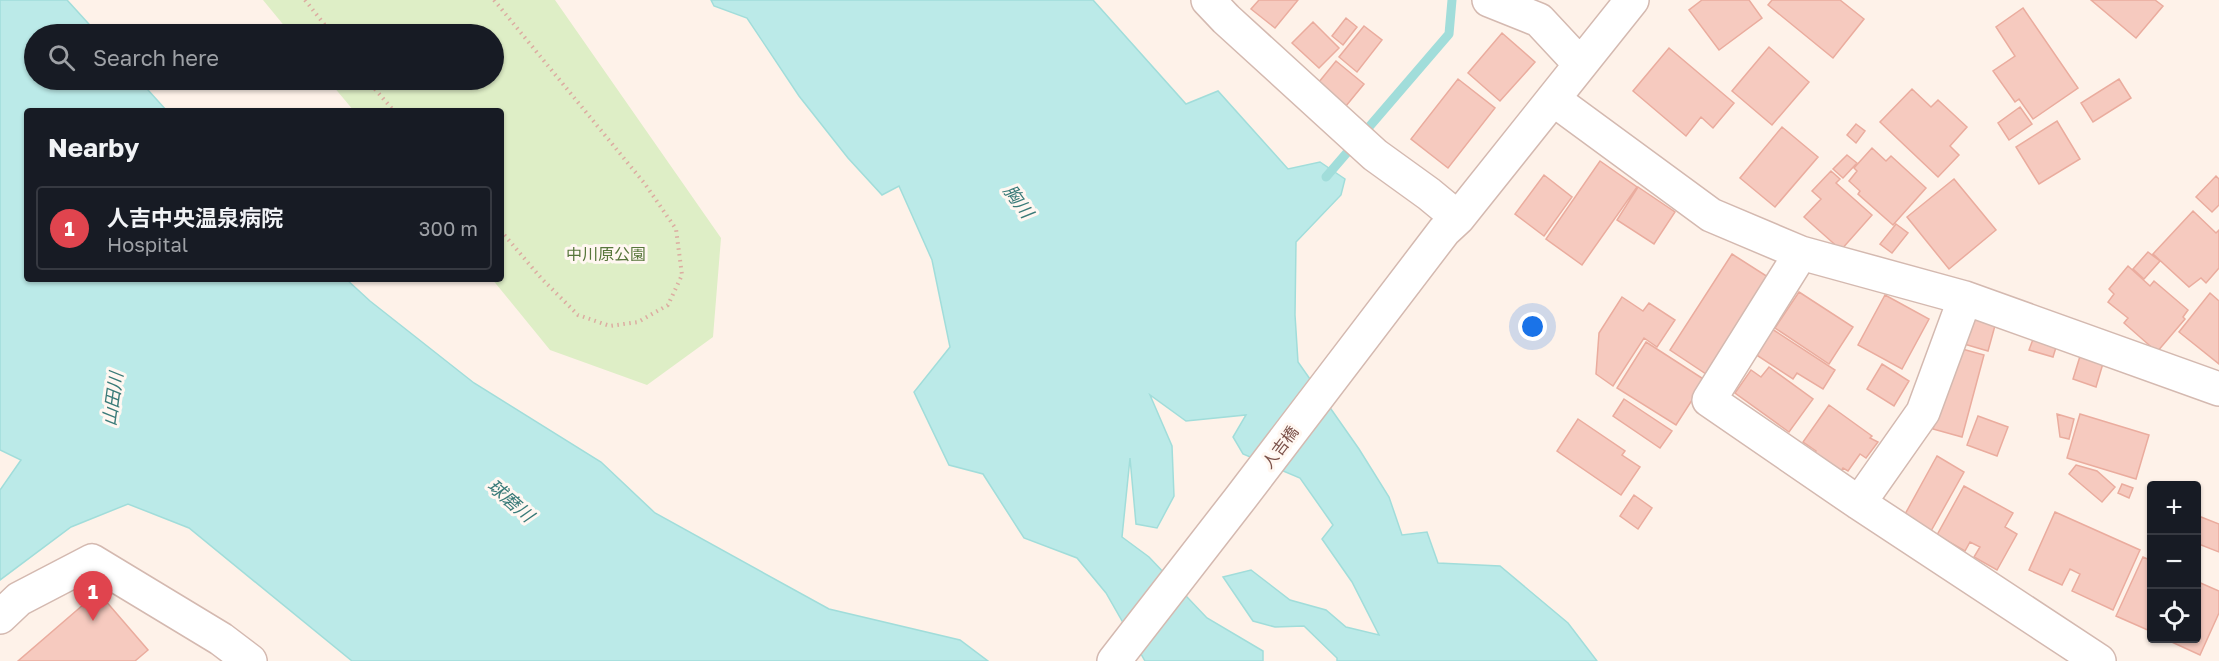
<!DOCTYPE html>
<meta charset="utf-8">
<style>
:root{--surface:#171b24;--page:#242831;--text:#f1f3f6;--muted:#9ea1a6;--line:#363941;--accent:#0b8043}
body{margin:0;font-family:"Golos Text","Noto Sans JP",sans-serif;background:var(--page);color:var(--text)}
.controls{position:absolute;right:18px;bottom:18px;display:grid;overflow:hidden;border-radius:6px;box-shadow:0 2px 4px #0004}
.controls button{width:54px;height:54px;display:grid;place-items:center;padding:0;border:0;border-bottom:2px solid var(--line);background:var(--surface);color:var(--text);font:30px sans-serif}
.you{position:absolute;left:1533px;top:327px;width:21px;height:21px;margin:-15px;border:4px solid #fff;border-radius:50%;background:#1a73e8;box-shadow:0 0 0 9px #1a73e833}
.badge{display:grid;place-items:center;width:39px;height:39px;border-radius:50%;background:var(--accent);color:#fff;font-size:20px;font-weight:700}
.pin{position:absolute;translate:-50% -50px;filter:drop-shadow(0 2px 3px #0008)}
.pin::after{content:'';position:absolute;top:32px;width:21px;height:18px;background:inherit;clip-path:polygon(0 0,100% 0,50% 100%)}
.list{margin:0;padding:0;list-style:none}
h2{display:flex;justify-content:space-between;align-items:center;height:78px;margin:0;padding:0 24px;font-size:26px}
h2 small{font-size:20px;font-weight:400;color:var(--muted)}
.list li{display:grid;grid-template-columns:39px 1fr auto;gap:18px;align-items:center;box-sizing:border-box;height:84px;margin:0 12px 12px;padding:0 12px;border:2px solid var(--line);border-radius:6px}
.list b{display:block;font-size:22px;white-space:nowrap}
.list p{margin:0;font-size:20px;white-space:nowrap;color:var(--muted)}
.list em{font-size:20px;font-style:normal;color:var(--muted)}
.icon{flex:none;width:33px;height:33px;fill:none;stroke:currentColor;stroke-width:2;stroke-linecap:round;stroke-linejoin:round}
.map{position:relative;flex:none;width:2219px;height:661px;overflow:hidden}
.search{position:absolute;background:var(--surface);box-shadow:0 2px 4px #0004;left:24px;top:24px;width:480px;height:66px;display:flex;align-items:center;gap:15px;box-sizing:border-box;padding:0 21px;border-radius:33px;color:var(--muted);font-size:22px}
.panel{position:absolute;background:var(--surface);box-shadow:0 2px 4px #0004;left:24px;top:108px;width:480px;height:174px;border-radius:6px}
.map>svg:first-child{display:block}
.green{fill:#deeec6}
.water{fill:#bbeae8;stroke:#a1ddda;stroke-width:1.5}
.lines{fill:none;stroke-linecap:round;stroke-linejoin:round}
.stream{stroke:#a1ddda;stroke-width:9}
.building{fill:#f6cabf;stroke:#eaac9e;stroke-width:1.5}
.minor-casing{stroke:#d4b9b0;stroke-width:36}
.path{stroke:#dcaca1;stroke-width:4;stroke-dasharray:1.5 4.5;stroke-linecap:butt}
.minor{stroke:#fff;stroke-width:33}
.labels{text-anchor:middle;dominant-baseline:central;stroke-width:6;stroke-linejoin:round;paint-order:stroke}
.park-label{font-size:16px;fill:#57763b;stroke:#fff7f1}
.street-label{font-size:16px;fill:#7c524a;stroke:#fff7f1}
.water-label{font-size:18px;font-style:italic;fill:#397a78;stroke:#fff7f1}
</style>
<div class="map">
<svg width="2219" height="661" viewBox="0 0 2219 661">
<rect width="100%" height="100%" fill="#fef2e9"/>
<path class="green" d="M263,0H555L721,238L713,337L647,385L550,350L492,279H501V111H354L328,80H494V34H291Z"/>
<path class="water" d="M0,0H67L98,34H34V80H139L167,111H27V279H346L370,301L474,383L601,462L655,513L829,609L960,640L988,661H352L189,528L128,504L71,527L0,580V490L21,460L0,450Z
M711,0H1093L1186,104L1218,91L1288,169L1320,162L1345,179L1341,195L1296,242L1295,315L1298,362L1359,449L1389,497L1402,535L1427,532L1438,563L1500,566L1568,623L1597,661H1337V658L1304,626L1275,627L1253,621L1223,577L1251,570L1290,600L1326,610L1346,627L1379,635L1352,582L1322,539L1333,525L1300,478L1243,454L1233,437L1246,415L1186,421L1150,395L1172,446L1174,496L1157,528L1136,524L1130,458L1122,537L1149,557L1207,618L1263,651V661H1145L1106,593L1077,558L1024,538L983,474L949,465L914,392L950,347L932,260L899,186L882,195L848,158L799,96L747,18L714,6Z"/>
<g class="lines">
<path class="stream" d="M1326,177L1449,34L1452,0"/>
</g>
<path class="building" d="M1259,0H1298L1275,28L1251,9Z
M1702,0H1749L1762,18L1719,50L1689,10Z
M1772,0H1840L1864,19L1833,58L1768,5Z
M2091,0H2155L2163,6L2136,38Z
M2023,8L2078,88L2033,119L2019,99L2015,102L1993,71L2015,56L1996,27Z
M1346,18L1357,27L1343,45L1332,36Z
M1313,22L1339,48L1319,68L1292,43Z
M1364,26L1382,40L1357,72L1339,57Z
M1502,33L1535,62L1500,101L1468,73Z
M1769,47L1809,82L1772,125L1732,91Z
M1669,48L1734,103L1713,128L1701,117L1686,136L1633,91Z
M1336,61L1364,84L1346,106L1319,82Z
M1458,79L1495,108L1448,168L1411,139Z
M2119,79L2131,98L2093,122L2081,103Z
M1912,89L1931,107L1938,100L1967,127L1950,146L1959,155L1938,177L1880,122Z
M2020,107L2032,124L2009,140L1998,123Z
M2057,121L2080,159L2039,184L2016,147Z
M1856,124L1865,131L1856,143L1847,135Z
M1782,127L1818,157L1775,207L1740,178Z
M1872,148L1886,161L1891,156L1926,188L1893,225L1858,194L1860,191L1849,181L1857,171L1854,168Z
M1847,155L1857,163L1843,178L1833,169Z
M1600,161L1637,187L1582,265L1546,239Z
M1831,171L1840,179L1836,183L1872,215L1841,250L1804,217L1821,199L1812,191Z
M1544,175L1572,197L1544,236L1515,214Z
M2216,176L2219,179V205L2212,212L2196,197Z
M1954,179L1996,230L1949,269L1907,217Z
M1638,187L1675,212L1654,244L1617,220Z
M2193,211L2216,233L2219,230V268L2206,283L2201,278L2189,287L2153,254Z
M1896,224L1908,233L1892,253L1880,244Z
M2148,252L2160,261L2144,279L2133,269Z
M1732,254L1768,277L1706,374L1670,350Z
M2128,266L2150,286L2154,281L2188,310L2183,317L2185,319L2157,352L2124,323L2128,318L2108,302L2114,294L2109,289Z
M1799,292L1853,327L1829,364L1775,328Z
M2210,293L2219,301V364L2179,332Z
M1885,295L1929,319L1902,369L1858,345Z
M1622,297L1643,311L1649,303L1675,320L1657,347L1644,338L1613,386L1596,374L1599,333Z
M1972,316L1996,322L1988,351L1964,344Z
M1772,329L1835,370L1823,389L1797,373L1793,379L1755,354Z
M2035,334L2058,341L2053,357L2029,350Z
M1646,342L1705,380L1676,425L1617,388Z
M1955,347L1984,355L1962,437L1933,429Z
M2081,353L2104,360L2096,387L2073,379Z
M1882,364L1909,381L1894,406L1867,389Z
M1769,367L1813,399L1789,432L1735,393L1751,370L1761,377Z
M1624,399L1672,431L1660,448L1613,416Z
M1829,405L1872,436L1870,438L1878,442L1866,458L1860,454L1848,471L1843,468L1839,474L1814,455L1816,451L1803,442Z
M2057,414L2074,419L2069,439L2060,437Z
M2080,414L2149,435L2136,479L2067,458Z
M1978,416L2008,427L1997,456L1967,445Z
M1578,419L1625,451L1622,455L1640,467L1621,495L1557,451Z
M1937,456L1964,472L1931,531L1904,516Z
M2076,465L2097,471L2115,487L2102,502L2069,474Z
M2122,484L2133,488L2129,498L2118,493Z
M1964,486L2013,513L2005,527L2017,534L1997,570L1974,557L1980,547L1970,542L1965,551L1937,535Z
M1634,495L1652,508L1638,529L1620,516Z
M2055,512L2140,550L2113,610L2072,591L2080,574L2070,569L2062,585L2029,570Z
M2196,515L2219,524V552L2196,543Z
M2143,557L2152,561V626L2150,631L2116,616Z
M2196,581L2219,591V613L2200,655L2163,638H2196Z
M98,592L148,650L135,661H18Z"/>
<g class="lines">
<g class="minor-casing">
<path id="minor" d="M1208,0L1226,19L1375,155L1429,194L1458,218
M1489,0L1539,20L1580,64
M1553,99L1711,215L1801,253L1965,298L2219,389
M1801,253L1709,400L1859,503L2099,661
M1859,503L1923,412L1965,298
M0,617L19,599L92,561L221,639L250,661
M1114,661L1239,500L1444,231L1458,218L1632,0"/>
</g>
<path class="path" d="M305,0L332,34
M494,0L645,184L676,229L682,275L668,305L638,322L610,326L578,315L541,278L501,231
M367,80L394,111"/>
<use href="#minor" class="minor"/>
</g>
<g class="labels">
<g class="park-label">
<text x="606" y="254">中川原公園</text>
</g>
<g class="street-label">
<text transform="translate(1280 447) rotate(-53)">人吉橋</text>
</g>
<g class="water-label">
<text transform="translate(1019 201) rotate(54)">胸川</text>
<text transform="translate(112 399) rotate(-82)">山田川</text>
<text transform="translate(511 500) rotate(41)">球磨川</text>
</g>
</g>
</svg>
<div class="controls">
<button>+</button>
<button>−</button>
<button><svg class="icon" aria-label="locate" viewBox="0 0 24 24"><circle cx="12" cy="12" r="6"/><path d="M12 2v4M12 18v4M2 12h4M18 12h4"/></svg></button>
</div>
<div class="you"></div>
<div class="pin badge" style="left:93px;top:621px;background:#e0444e">1</div>
<div class="search"><svg class="icon" aria-label="search" viewBox="0 0 24 24"><circle cx="10" cy="10" r="6"/><path d="M15 15l6 6"/></svg>Search here</div>
<section class="panel">
<h2>Nearby<small></small></h2>
<ul class="list">
<li><span class="badge" style="background:#e0444e">1</span><div><b>人吉中央温泉病院</b><p>Hospital</p></div><em>300 m</em></li>
</ul>
</section>
</div>
